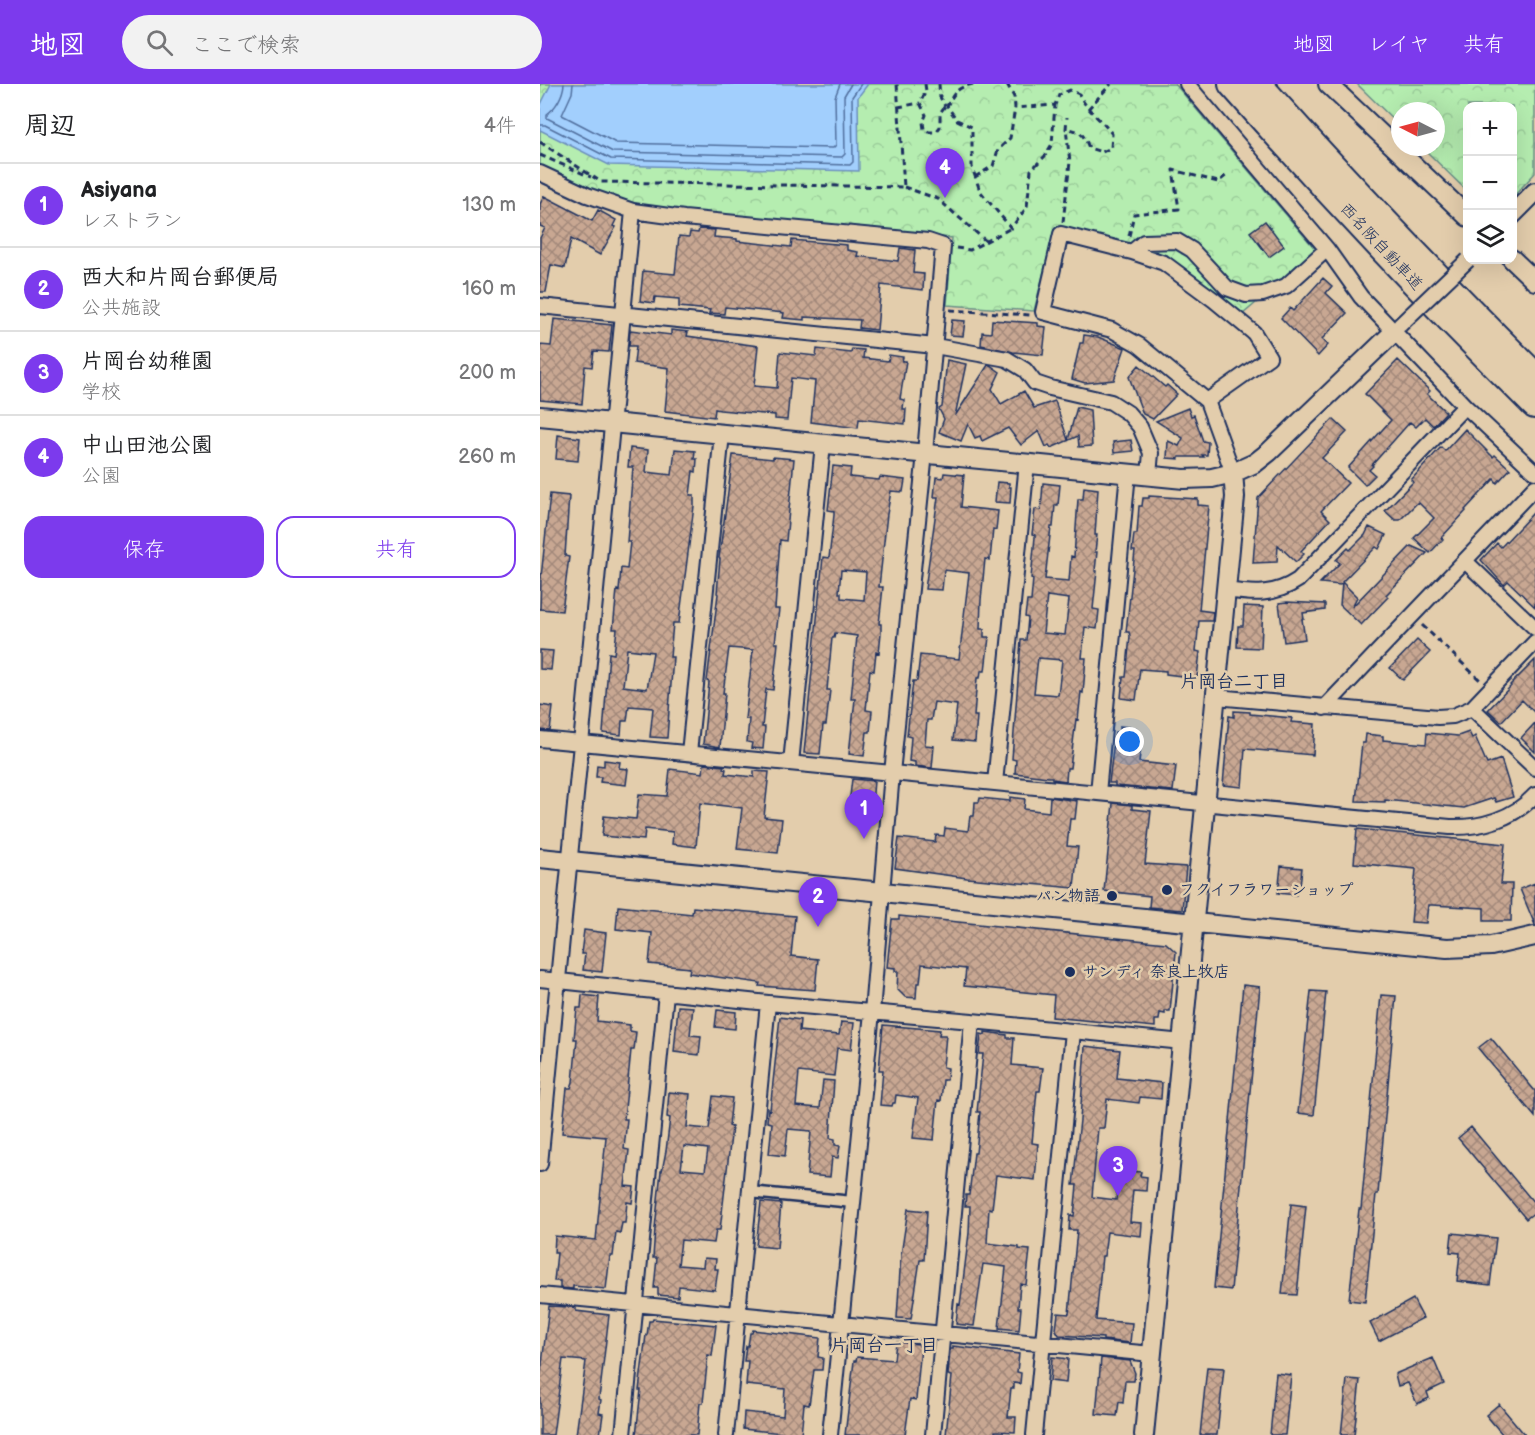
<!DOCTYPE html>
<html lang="ja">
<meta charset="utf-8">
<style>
:root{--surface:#fff;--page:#f2f2f2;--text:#202124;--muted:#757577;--line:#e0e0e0;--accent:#7c3aed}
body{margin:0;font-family:"Balsamiq Sans","Klee One",sans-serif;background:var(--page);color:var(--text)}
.controls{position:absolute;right:18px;top:18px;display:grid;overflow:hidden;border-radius:12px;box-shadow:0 6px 24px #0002}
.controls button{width:54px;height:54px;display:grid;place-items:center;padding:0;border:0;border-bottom:2px solid var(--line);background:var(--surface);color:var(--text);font:30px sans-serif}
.compass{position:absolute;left:851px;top:18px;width:54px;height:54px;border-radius:50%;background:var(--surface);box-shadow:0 6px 24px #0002;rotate:276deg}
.you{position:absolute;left:590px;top:658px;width:21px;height:21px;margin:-15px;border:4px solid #fff;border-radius:50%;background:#1a73e8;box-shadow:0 0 0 9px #1a73e833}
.badge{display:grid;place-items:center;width:39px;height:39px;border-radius:50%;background:var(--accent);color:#fff;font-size:20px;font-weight:700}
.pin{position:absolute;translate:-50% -50px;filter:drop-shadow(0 2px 3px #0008)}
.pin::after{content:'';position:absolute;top:32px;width:21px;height:18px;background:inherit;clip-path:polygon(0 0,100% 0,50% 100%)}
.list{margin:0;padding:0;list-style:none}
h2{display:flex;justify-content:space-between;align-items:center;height:78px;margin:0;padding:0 24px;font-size:26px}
h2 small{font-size:20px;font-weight:400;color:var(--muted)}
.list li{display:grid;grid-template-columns:39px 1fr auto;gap:18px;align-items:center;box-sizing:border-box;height:84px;padding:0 24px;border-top:2px solid var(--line)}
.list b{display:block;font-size:22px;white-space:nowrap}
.list p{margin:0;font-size:20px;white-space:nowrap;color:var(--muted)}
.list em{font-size:20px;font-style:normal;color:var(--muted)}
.actions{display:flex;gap:12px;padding:18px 24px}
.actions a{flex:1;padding:14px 0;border:2px solid var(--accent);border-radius:18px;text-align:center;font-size:21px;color:var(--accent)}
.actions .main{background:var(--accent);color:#fff}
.icon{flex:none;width:33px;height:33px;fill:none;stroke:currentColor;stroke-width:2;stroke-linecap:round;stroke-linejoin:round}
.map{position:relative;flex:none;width:995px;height:1351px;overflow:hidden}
header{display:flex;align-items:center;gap:36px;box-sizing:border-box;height:84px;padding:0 30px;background:var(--accent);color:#fff}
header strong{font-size:28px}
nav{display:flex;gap:33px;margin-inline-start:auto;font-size:21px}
.search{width:420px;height:54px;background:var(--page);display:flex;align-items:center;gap:15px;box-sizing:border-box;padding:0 21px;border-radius:33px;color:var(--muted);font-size:22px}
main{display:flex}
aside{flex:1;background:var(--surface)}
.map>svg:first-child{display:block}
.park{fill:url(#park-crowns);stroke:#688e87;stroke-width:1.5}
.water{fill:#a2cffd;stroke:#6c8fbd;stroke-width:1.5}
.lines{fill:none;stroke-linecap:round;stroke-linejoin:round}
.shore{stroke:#516f9e;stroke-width:1.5}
.building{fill:url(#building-cross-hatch);stroke:#1b2f5e;stroke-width:1.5;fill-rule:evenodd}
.pedestrian-casing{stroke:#1b2f5e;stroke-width:15}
.minor-casing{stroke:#1b2f5e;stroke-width:18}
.tertiary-casing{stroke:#1b2f5e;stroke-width:22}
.motorway-casing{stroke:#1b2f5e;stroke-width:30}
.path{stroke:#1b2f5e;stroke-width:3;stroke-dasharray:6 4.5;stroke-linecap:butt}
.pedestrian{stroke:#e3cdac;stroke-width:10}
.minor{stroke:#e3cdac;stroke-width:14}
.tertiary{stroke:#e3cdac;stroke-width:18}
.motorway{stroke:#e3cdac;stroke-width:26}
.minor-bridge-casing{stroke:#1b2f5e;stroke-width:18;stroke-linecap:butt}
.minor-bridge{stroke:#e3cdac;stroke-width:14}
.poi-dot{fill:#1b2f5e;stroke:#e3cdac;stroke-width:2}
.labels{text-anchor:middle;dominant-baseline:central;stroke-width:5;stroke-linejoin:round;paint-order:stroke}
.street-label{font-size:16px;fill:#1b2f5e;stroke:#e3cdac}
.poi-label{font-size:16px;font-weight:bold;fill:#1b2f5e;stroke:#e3cdac;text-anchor:start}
.neighbourhood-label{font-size:18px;font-weight:bold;fill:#1b2f5e;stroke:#e3cdac}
</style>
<header>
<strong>地図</strong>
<div class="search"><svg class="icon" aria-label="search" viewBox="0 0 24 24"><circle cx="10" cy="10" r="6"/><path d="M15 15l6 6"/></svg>ここで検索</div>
<nav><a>地図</a><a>レイヤ</a><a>共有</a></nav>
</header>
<main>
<aside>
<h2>周辺<small>4件</small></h2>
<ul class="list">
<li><span class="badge">1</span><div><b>Asiyana</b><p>レストラン</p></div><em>130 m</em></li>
<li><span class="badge">2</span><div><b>西大和片岡台郵便局</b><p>公共施設</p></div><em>160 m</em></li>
<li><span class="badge">3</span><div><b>片岡台幼稚園</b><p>学校</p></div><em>200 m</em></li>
<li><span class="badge">4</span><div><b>中山田池公園</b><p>公園</p></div><em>260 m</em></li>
</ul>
<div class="actions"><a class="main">保存</a><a>共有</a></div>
</aside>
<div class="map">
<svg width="995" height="1351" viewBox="0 0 995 1351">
<defs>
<pattern id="park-crowns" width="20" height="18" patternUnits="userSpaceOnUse" patternTransform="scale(1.5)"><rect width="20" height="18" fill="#b5edb0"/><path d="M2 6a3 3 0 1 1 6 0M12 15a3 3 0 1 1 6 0" fill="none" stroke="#9bcc9a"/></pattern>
<pattern id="building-cross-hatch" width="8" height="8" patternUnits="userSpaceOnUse" patternTransform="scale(1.5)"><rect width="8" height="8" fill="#c8a792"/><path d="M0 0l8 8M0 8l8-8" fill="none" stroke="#a2887a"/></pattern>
</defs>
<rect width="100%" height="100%" fill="#e3cdac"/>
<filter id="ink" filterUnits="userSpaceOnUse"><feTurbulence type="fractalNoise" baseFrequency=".0167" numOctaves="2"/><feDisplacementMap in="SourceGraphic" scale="12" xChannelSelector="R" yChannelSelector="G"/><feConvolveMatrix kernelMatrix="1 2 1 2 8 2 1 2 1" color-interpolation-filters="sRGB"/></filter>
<g filter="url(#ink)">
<path class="park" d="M0,0H635L777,167L703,230L623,171L576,156L515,143L494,227L407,221L412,154L146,127L98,120L56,108L0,82Z
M817,0H995V89L973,113L972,22H928L927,107L882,63H896V27H860V42Z"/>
<path class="water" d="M11,0H328L318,13L319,87L69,81L0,46V22Z"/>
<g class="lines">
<path class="shore" d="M24,0C23,11 16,24 7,30V34L73,68L302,73L305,70L304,12L311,0
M33,0L32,9L22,31L76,59L293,64L296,61L295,13L300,0
M0,41H5L71,75L310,81L313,78L312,13L321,0"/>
</g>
<path class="building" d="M4,112L52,137L58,126L76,136L73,142L76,143L60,171L31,155L25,184L11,181L6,208H0V154L5,144L0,142V120Z
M725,137L744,162L729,173L710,148Z
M159,145L175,146L174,153L197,155V157L251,163L252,156L307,161V166L318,168L317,172L358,177L360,164L375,166L373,189L384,190L383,206L341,201L337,246L319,244L320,236L264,233V236L243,234L244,229L185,223L184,230L169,229L170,226L139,223V215L115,213L114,219L100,217L103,187L135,190L139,152L149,153L150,148L158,149Z
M783,194L792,202L786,209L807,229L782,255L788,261L778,272L741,234L750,224L753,227Z
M14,235L72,241L69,268L54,267L52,283L45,282L42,320L0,316V261L11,262Z
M412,236L425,237L423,252L410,251Z
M452,236L498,239V242L506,243L503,271L473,268L441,261L442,248L451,249Z
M90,246L131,251V246L148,248L147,252L218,262L214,302L237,304L240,268L276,272L277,265L311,269L312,265L324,266L323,274L348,277L349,271L363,273L362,277H366L360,315L364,316L363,325H366L365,340L319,335L318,344L271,338L275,297L251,294L247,336L235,335V331L180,326L175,325L174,333L125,327L129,284L94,279L96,262H89Z
M544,251L558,253L585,264L574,296L545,299L532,295L540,259H543Z
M407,276L426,280L415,332L448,281H450L460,288L452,305L461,320L484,307L494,324L515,317L528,356L537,323L550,326L552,362L539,363L538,352L511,364L509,361L506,363L499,347L481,361L468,344L442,357L440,352L435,354L428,340L421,357L399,348L404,335L399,325L402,323Z
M858,276L890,307L887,310L906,328L893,342L885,334L876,343L870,338L832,381L833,382L829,386L835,391L825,401L808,384L851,336L825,310Z
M599,281L625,303L627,301L637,310L613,335L603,330L589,293Z
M648,324L651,332L654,331L663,357L668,358L667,371H662L664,373H639V375L627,374L628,357L639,362L643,354L616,337Z
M793,335L807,348L782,374L808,399L781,427L790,436L761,467L764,470L756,478L738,461L737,478L713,479L718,414Z
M925,345L953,373L955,371L970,385L957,399L954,395L925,426L926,427L901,454L903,455L890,469L874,454L894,434L878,418L860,436H855L845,427L873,398L871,396L901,363L905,367Z
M18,351L40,354L38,377L16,375Z
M591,356L593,367L574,369L573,358Z
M90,364L108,366L106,388L132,391L135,365L155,367L154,375H157L156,388L153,387L150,411H154V422L139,539H133L130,573H133L127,654L110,653L113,624L89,622L87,637H82L81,651L63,649L69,569L74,570L77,545H73L77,506L79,507L81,484L87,485L90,458H87L93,383H88ZM87,565L113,568L107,605L83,602Z
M193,371L233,375V373L254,375L246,457L240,456L235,525H239L235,559H238L233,606L226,605L222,643H225L223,665L211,664L212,659L207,658L209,635H205L213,566L189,564L183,609H185L180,663L163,660L169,598L167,597L178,510L177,509L180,475L179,474Z
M293,382L311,384L310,393L339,396L340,393L365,396L363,408L351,407L347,430L339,503H343L339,540H341V549L339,569L336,568L334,587L330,586L326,626L332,627L330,648H327L324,672L309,670L315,615H311L317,552L295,549L294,554H292L287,606H290L286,641H283L280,670L264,669L283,473L289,474L294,431V427L288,426ZM301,486L326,488L324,516L301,514V509H299Z
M404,389L424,391L421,423L458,427L456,446L453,445L450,476L445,475L441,516L440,545H444V553H449L445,587H441L440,594H437L434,632H437L435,658L413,656L417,621L394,618L391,636H387L385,661L394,662L392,684L375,682V678L369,677L371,653L367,652L373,597H377L380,571L419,575L429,489L404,486L402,506L385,505L398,413H394L396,393L403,394Z
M457,398L469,399V403H471L470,419L455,418Z
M503,399L520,401L518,421H515L513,443H511L505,495L529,497L531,472L534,473L538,415H543L544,403L558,405L555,451H557L555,468H557L555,487H557L553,525L559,526L557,545L545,543L542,574H546L543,609L541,608L538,636L536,635L530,684H527L526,697L512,695V693H508L475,689L476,676L472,675L481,556H486L488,534L485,533L487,517H491L493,495L491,494L495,453V451L492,450L495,425L501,426ZM507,512L529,515L525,551L503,549ZM498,574L522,576L518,611L494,609Z
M10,410L29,412L25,472L29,473L22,527L0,525L1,493Z
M609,412L658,415V421L669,422L659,526L673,528L672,537H659L656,567L660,568L657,594L626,590V587L600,585L596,616L581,614L583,593H586L590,552L589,548H586L595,467H592L594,450H597L599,422H602L603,414H609Z
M995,427V523L968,497L964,501L941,476L957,459L961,463Z
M829,443L846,451L839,465L836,463L802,498L817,513L812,523L871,462L887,469L846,511L848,513L821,541L800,521L802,499L800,501L780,499L800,479L796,476L808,464L810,466L825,451Z
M747,518L785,520V526L763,529L764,535H762L765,555L744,558L739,519Z
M704,522L723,523L721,564L697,563L698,542H703Z
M877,556L890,568L863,596L850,584Z
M0,566L13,567L11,586L0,585Z
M995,576V629L982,616L961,638L948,626L971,602L970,601Z
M0,621L13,623L10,647L0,646Z
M694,627L710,628V630L752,634L751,638L775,640L773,671L705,665L702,703L683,701L689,632L694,633Z
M995,639V668L981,654Z
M580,642L596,644L595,655H602L599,678L636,682L633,707L575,702V699H569L575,648H580Z
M929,648L932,654L935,652L947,680L961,675L973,713L956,718L954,714L924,724L845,716V718L816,717L822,659H825L826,650L843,652V656L886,660L887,649L918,652Z
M64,676L80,678L79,684L88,685L86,701L60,698L61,693H56L57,681L64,682Z
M164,680L184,682L183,684L186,685L185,690L214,693V687L229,688L224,733L242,735L238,769L197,765L202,724L160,719L156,763L132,760L133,748L105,745L104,756L62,752L64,732L96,735L99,710L127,712L130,685L163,689Z
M312,695L334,697L331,732L308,729Z
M470,713L485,715L484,725L509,728L510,713L537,717L535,735H530L527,762L538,763L534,804L427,794L355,784L359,754L395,758L396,751L404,752L405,744L428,747L430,732H434L435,718H439L440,714L470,717Z
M573,719L592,721V725L611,727L605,780L646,783L642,826L609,823L610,812L564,807Z
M817,745L965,760L961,800H972L971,837H944V824L892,821H888L886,839L871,838L876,785L814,779Z
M741,782L762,784L760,802L757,801L756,811L738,809Z
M995,799V841L980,805Z
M78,822L152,830L153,823L255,832L251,872L278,875L275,906L219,902L220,899L149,889L150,884L109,880L112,849L76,845Z
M359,832L626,859L636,868L630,927H625V930L620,929L619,936H615V943L512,933L514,911L424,902L426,885L382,880L380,899H377L376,914L365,913L357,905L358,887H355V884L347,883L352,835H359Z
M44,846L66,849L62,888L43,886L45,870H41Z
M703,901L720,903L691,1206L674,1204Z
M771,907L786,908L774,1031L758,1029Z
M42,911L59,913L57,937L90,941V947L96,948L94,966H91L84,1035H87L84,1065L89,1066L85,1102L94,1103L92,1119L87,1118L85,1139H82L80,1149L76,1148L73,1172H70L66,1205L33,1202V1205L20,1204V1197H14L17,1169H14L15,1152L56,1156L66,1053L22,1049L27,1004H31L33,998L37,955H34L37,924H41Z
M841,911L856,912L838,1110H836L825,1218L809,1216L819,1125H821Z
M138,922L153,923L150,951L161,952L159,971L134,968Z
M177,926L196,928L195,945L175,943Z
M240,933L260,936L259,947L299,951L301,938L314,939L311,966L297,964L294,992L259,988L256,1022L280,1024L283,996L294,997L290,1054L295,1055V1061L300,1062L298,1074L292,1073L290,1093L267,1091L271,1047L248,1045L245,1072L229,1070L232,1039L227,1038L228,1025L230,1026Z
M343,941L400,946L399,951H406L403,983L408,984L407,996H403L401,1017L398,1016L394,1056L373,1054L378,1014L356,1011L355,1019H353L352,1022L340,1021L343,986H339Z
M445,948L467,951V954H474L472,981L503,984L500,1007H497L492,1059L498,1060L495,1096L456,1091L452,1125L449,1124L447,1159L479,1163V1165L490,1166L486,1201L480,1200L478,1224H481L479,1246L459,1244L466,1183L443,1180L434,1242L416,1240L418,1220L420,1221L429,1149L430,1122H425L426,1111H429L434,1069H436L440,1028H437L443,970H439L441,950L445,951Z
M951,954L995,1007V1033L938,964Z
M545,962L580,966L577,994L622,999L621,1015L600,1013L599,1019L567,1015L564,1044H558L552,1113L576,1116L579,1086L601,1088L600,1092L607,1093L606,1107L593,1106L590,1138L602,1139L601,1152L567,1148L564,1172H562L556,1236L592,1239L590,1259L563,1256V1254L519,1251L516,1246L518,1229L529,1230L537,1146H529L530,1131L534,1132L537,1101H533L540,1036Z
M129,1008L150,1010L147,1043L169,1045L173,1012L192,1014L189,1042L192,1043L180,1146H176L174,1159L141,1156L138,1181L163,1183L164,1174L176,1175L175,1185H178L175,1206L139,1202L138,1213L118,1211V1204H114L117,1174H113L115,1144L121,1087H122L126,1067L130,1034L127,1033ZM144,1062L168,1065L165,1087L141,1085Z
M931,1043L995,1120V1128L986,1135L918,1054Z
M221,1118L241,1120L237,1164L216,1162Z
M751,1120L766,1122L757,1211L742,1210Z
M368,1125L387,1127L384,1176H380L371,1235L357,1234L361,1171Z
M912,1149L956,1154L950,1201L917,1197L920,1169L910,1168Z
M873,1215L883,1234L839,1257L830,1239Z
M9,1222L31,1223L36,1224V1227L69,1231L59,1315L61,1316L59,1329L63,1330L60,1351H36L46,1277L23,1275L13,1351H0V1296Z
M113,1235L176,1241L172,1272L168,1271L163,1319H160L157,1351H96L101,1306H99L106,1251H107L109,1237H112Z
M213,1246L280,1254L278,1273L283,1274L282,1286H274L269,1321L264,1320L261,1351L203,1345L204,1328L243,1332L245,1305L206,1301L208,1277H204L206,1262H208L210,1249H212Z
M356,1258L379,1260V1262L381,1263L376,1316L370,1315L365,1351H305L314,1277H316L317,1273L354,1276Z
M413,1262L479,1270L477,1288L481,1289L480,1300L474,1299V1304H471L468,1333H476L475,1348L455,1347V1351H406L412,1292L408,1291L410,1265H413Z
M512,1273L528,1275L526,1299L510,1297Z
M561,1274L590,1277L595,1289L594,1297H585L583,1319L579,1318L577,1332L556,1330Z
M893,1274L904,1300L887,1308L889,1314L877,1320L868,1299L858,1302L855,1290Z
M667,1283L684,1284L677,1351H660Z
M736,1289L751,1291L745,1351H730Z
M807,1295L820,1296L814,1351H801Z
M959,1320L985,1351H963L946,1331Z"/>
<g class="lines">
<g class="pedestrian-casing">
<path id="pedestrian" d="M209,1108L313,1118"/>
</g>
<g class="minor-casing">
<path id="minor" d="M647,0L787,165L821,213L925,322L995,388
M0,89L47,111L93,127L144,134L388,157L403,162L385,369L352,689L332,928L290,1351
M592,168L604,158L637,157L652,166L687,204L706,211L723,210L746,202L787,165
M0,222L395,262L467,275L485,286L495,299L510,304L571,318L588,329L600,343L611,369L609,391
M667,317L729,273L714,249L674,216L624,179L592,168L521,150L503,228L572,246L599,261L667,317L693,389
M925,477L995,544
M686,506C713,510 734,512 758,496L925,322
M676,613L898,633L913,632L932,624L995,684
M784,624L995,403
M932,624L995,558
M0,655L910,743C941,744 973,735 995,711
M149,669L182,350
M251,679L283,360
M455,699L487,379
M558,709L588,389
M0,895L228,919L432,937L643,958
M0,1080L93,127
M0,1211L612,1270
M83,1351L126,909
M186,1351L228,919
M393,1351L432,937
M494,1351L533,947"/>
</g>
<g class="tertiary-casing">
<path id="tertiary" d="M788,0L928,133
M972,131L995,108
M972,175L995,197
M0,332L644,395L672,394L693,389
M0,774L907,864L951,862L995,852
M604,1351L695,413L693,389L715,379L729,368L854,248"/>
</g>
<g class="motorway-casing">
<path id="motorway" d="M692,0C789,110 890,217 995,321
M718,0C807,100 900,197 995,292"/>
</g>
<path class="path" d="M385,0L386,7L380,19L386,31L383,38L384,45L389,48H396L400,43V29L405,22
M399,0L400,13L405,22
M433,0C417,4 415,7 407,22L417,36L432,43V83L440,107L471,144L487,123L491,86L505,72L512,60L515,21
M467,0L474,13L475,24L515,21L519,11L530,6L539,10C547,27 561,35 572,50L571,64L562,68L549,64C544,51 541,46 526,45L527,33
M358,23L380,19
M548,25L571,0
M0,58L61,98L364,103L357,0
M0,71L51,93
M435,93L453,82L458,66L470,54L475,24
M364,103L398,115L447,158
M523,138L530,78L526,45
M589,152L594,130L639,125L633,86L678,98L688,90
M416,164L430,166L471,144
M410,226L490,231
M882,541L940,596"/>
<use href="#pedestrian" class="pedestrian"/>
<use href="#minor" class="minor"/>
<use href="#tertiary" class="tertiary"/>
<use href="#motorway" class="motorway"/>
<g class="minor-bridge-casing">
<path id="minor-bridge" d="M860,241L928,176"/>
</g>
<use href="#minor-bridge" class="minor-bridge"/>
</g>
</g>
<g class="poi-dot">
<circle cx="627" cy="806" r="6"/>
<circle cx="572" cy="812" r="6"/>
<circle cx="530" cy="888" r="6"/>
</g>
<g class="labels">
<g class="street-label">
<text transform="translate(841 163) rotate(47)">西名阪自動車道</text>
</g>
<g class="poi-label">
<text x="639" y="806">フクイフラワーショップ</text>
<text x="560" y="812" text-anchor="end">パン物語</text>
<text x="542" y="888">サンディ 奈良上牧店</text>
</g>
<g class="neighbourhood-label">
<text x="694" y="597">片岡台二丁目</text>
<text x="344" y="1261">片岡台一丁目</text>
</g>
</g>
</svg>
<div class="controls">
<button>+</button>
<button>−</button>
<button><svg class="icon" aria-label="layers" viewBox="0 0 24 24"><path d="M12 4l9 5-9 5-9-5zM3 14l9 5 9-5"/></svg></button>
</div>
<svg class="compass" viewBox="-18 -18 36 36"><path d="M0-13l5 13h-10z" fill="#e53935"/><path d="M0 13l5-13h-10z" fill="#757577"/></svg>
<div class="you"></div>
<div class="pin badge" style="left:324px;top:755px">1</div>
<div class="pin badge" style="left:278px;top:843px">2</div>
<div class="pin badge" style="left:578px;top:1112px">3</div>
<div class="pin badge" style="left:405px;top:114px">4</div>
</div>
</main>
